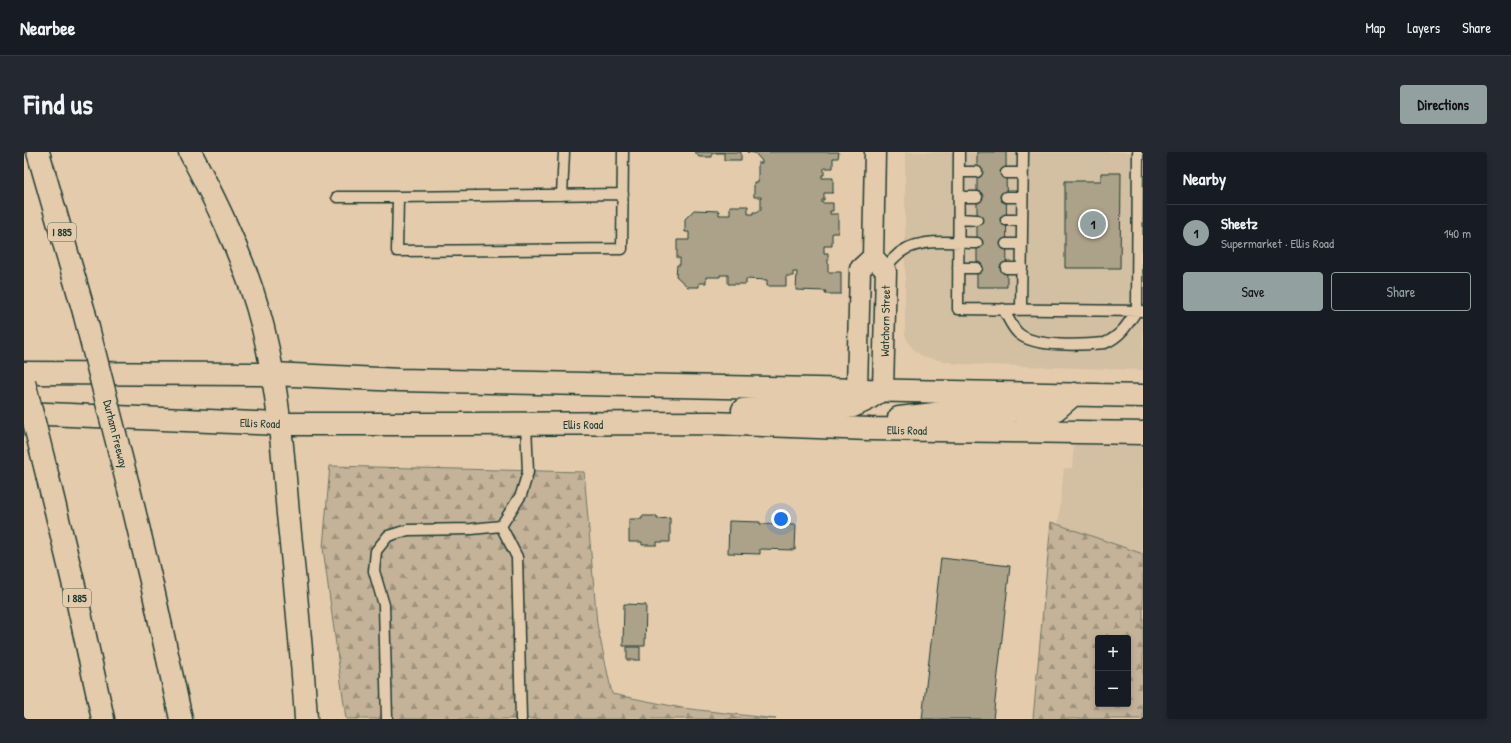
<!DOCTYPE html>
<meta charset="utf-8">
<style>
:root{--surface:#171b24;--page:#242831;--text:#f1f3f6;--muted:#9ea1a6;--line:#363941;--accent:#92a19f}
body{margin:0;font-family:"Patrick Hand",sans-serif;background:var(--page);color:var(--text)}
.controls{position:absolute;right:12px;bottom:12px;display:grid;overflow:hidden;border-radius:4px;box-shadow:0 2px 6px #0003}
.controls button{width:36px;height:36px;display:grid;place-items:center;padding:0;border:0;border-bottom:1px solid var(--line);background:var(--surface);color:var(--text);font:20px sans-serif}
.you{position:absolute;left:757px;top:367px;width:14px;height:14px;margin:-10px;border:3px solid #fff;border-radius:50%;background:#1a73e8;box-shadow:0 0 0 6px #1a73e833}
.badge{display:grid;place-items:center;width:26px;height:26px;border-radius:50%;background:var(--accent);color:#111;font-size:13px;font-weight:700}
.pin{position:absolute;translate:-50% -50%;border:2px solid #fff;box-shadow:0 1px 4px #0006}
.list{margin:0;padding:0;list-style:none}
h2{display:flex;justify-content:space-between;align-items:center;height:52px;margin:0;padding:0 16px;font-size:17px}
h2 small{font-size:13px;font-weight:400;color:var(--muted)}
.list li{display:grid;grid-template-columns:26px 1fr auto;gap:12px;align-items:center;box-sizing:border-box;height:56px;padding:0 16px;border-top:1px solid var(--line)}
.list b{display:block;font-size:15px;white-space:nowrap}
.list p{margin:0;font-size:13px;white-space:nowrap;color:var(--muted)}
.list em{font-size:13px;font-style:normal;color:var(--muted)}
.actions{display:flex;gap:8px;padding:12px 16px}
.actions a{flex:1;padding:9px 0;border:1px solid var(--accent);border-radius:4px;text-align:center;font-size:14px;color:var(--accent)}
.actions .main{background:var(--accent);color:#111}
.map{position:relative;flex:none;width:1119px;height:567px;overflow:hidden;border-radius:4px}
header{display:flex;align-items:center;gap:24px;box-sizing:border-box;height:56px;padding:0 20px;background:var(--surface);border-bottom:1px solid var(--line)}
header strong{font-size:19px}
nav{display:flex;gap:22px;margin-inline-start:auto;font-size:14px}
.intro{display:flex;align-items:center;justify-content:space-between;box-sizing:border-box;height:96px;padding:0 24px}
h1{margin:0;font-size:28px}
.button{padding:10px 18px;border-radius:4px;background:var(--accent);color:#111;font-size:14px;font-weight:700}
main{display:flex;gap:24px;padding:0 24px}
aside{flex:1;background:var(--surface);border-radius:4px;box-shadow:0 2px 6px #0003}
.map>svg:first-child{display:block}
.built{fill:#d3bfa2;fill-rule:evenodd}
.forest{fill:url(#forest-firs);stroke:#727866;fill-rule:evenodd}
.building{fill:#aba289;stroke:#1f3d34}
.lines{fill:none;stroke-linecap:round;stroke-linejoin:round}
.lane-casing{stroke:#1f3d34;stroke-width:13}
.street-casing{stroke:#1f3d34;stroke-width:23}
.secondary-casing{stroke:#1f3d34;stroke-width:25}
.highway-casing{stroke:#1f3d34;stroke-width:25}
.lane{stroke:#e4cbac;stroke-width:10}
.street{stroke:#e4cbac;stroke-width:20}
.secondary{stroke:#e4cbac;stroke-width:22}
.highway{stroke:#e4cbac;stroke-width:22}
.highway-bridge-casing{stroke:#1f3d34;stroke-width:25;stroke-linecap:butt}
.highway-bridge{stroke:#e4cbac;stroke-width:22}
.labels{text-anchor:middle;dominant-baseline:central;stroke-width:3;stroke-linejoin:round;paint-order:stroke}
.shield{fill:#e4cbac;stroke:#5a6858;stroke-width:1}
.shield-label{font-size:11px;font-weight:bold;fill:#1f3d34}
.street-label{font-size:12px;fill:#1f3d34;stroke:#e4cbac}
</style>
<header>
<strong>Nearbee</strong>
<nav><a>Map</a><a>Layers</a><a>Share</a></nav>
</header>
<div class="intro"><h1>Find us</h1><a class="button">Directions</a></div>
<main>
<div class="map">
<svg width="1119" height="567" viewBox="0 0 1119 567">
<defs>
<pattern id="forest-firs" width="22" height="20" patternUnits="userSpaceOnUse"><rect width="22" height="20" fill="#c4b399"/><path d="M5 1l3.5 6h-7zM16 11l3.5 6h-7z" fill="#9f937e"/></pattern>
</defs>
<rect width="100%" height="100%" fill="#e4cbac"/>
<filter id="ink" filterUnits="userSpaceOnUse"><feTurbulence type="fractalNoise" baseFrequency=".025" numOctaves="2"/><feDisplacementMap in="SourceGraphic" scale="8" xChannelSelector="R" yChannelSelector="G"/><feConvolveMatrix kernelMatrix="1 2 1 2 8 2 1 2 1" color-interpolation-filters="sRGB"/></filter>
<g filter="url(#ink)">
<path class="built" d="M881,0H1119V218L934,212L901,205L892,200L885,192L881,182Z
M1050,293L1119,294V567H1014L1040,316H1048ZM1074,486H1104V552H1074Z"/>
<path class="forest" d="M306,314L560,320L573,472L588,542L658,556L752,567H322L299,396Z
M1027,370L1119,402V567H1009ZM1074,486H1104V552H1074Z"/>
<path class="building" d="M671,0H717V8H700V1H688V5H675Z
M723,0H815L814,6H809V16H800V23H798V26H809V41H800V48H798V51H809V59H806V62H814V81H808V94H800V101H804V120H817V142H801L802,139L772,138L773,120H769V124H762V134H743V128L722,127V132H704V123H696V125H682V131H675V135H664L652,124L653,113H656V106H653V88H665V80H661V67L670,58L695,59V63H706V54H724V62H729V60H733L737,57V45H730V30H734V11H738V9L731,1Z
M953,0H982L983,135H953Z
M1077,21H1097L1096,116H1041V29H1077Z
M618,364H633V367L646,366V390H633V393H618V390H605V367H618Z
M705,369L736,370V372L772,373L771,398L736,397V402L704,401Z
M917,406L986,414L969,567H898Z
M600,452L622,453L621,494H599Z
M603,495H616V508H603Z"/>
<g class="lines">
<g class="lane-casing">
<path id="lane" d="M935,0L934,157L1119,159
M935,20H953
M982,21H998
M599,42L374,45L373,99L598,97L599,0
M538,43L540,0
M313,45H374
M935,45H953
M982,45H998
M935,67L953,68
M982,68H998
M982,92H998
M934,116H953
M982,116H998
M862,119C864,115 866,109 870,106C890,84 927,91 953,91
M979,157C984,165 987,174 994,181C1010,196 1060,193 1081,191C1097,184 1104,172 1113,158L1114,0
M997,157L999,0
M477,374L493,405L497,567
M477,374L497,343L504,320L502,272
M363,567L360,453L350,419L352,399L364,384L384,378L448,377L477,374"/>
</g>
<g class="street-casing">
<path id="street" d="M849,105L862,119L859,237
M833,236L836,117L849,105L851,0"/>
</g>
<g class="secondary-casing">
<path id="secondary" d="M0,221L248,222L376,228L1119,244
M719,258L829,254L842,248L859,237
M0,261L256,272H439L687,271L846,277L1119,281
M875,266L928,260L1031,258L1050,242"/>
</g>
<g class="highway-casing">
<path id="highway" d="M14,0L60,160
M166,0C195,55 224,115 239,176C254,237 259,300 264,362C271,430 278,498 282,567
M24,326L51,438L79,567
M104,333L128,433L157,567"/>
</g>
<use href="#lane" class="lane"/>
<use href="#street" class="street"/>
<use href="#secondary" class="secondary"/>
<use href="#highway" class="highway"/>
<g class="highway-bridge-casing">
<path id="highway-bridge" d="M60,160L104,333
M0,230L24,326"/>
</g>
<use href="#highway-bridge" class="highway-bridge"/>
</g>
</g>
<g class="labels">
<g class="shield">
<rect x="24" y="71" width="28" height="18" rx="3"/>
<rect x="39" y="437" width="28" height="18" rx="3"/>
</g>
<g class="shield-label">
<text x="38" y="80">I 885</text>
<text x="53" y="446">I 885</text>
</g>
<g class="street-label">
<text transform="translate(861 169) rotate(-89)">Watchorn Street</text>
<text transform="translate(236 271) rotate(2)">Ellis Road</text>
<text x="559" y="272">Ellis Road</text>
<text transform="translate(883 278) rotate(1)">Ellis Road</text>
<text transform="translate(92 282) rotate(76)">Durham Freeway</text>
</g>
</g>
</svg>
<div class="controls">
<button>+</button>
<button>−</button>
</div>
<div class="you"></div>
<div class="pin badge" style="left:1069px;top:72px">1</div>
</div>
<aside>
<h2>Nearby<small></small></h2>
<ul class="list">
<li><span class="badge">1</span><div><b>Sheetz</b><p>Supermarket · Ellis Road</p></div><em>140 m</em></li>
</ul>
<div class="actions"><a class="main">Save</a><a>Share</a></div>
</aside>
</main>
